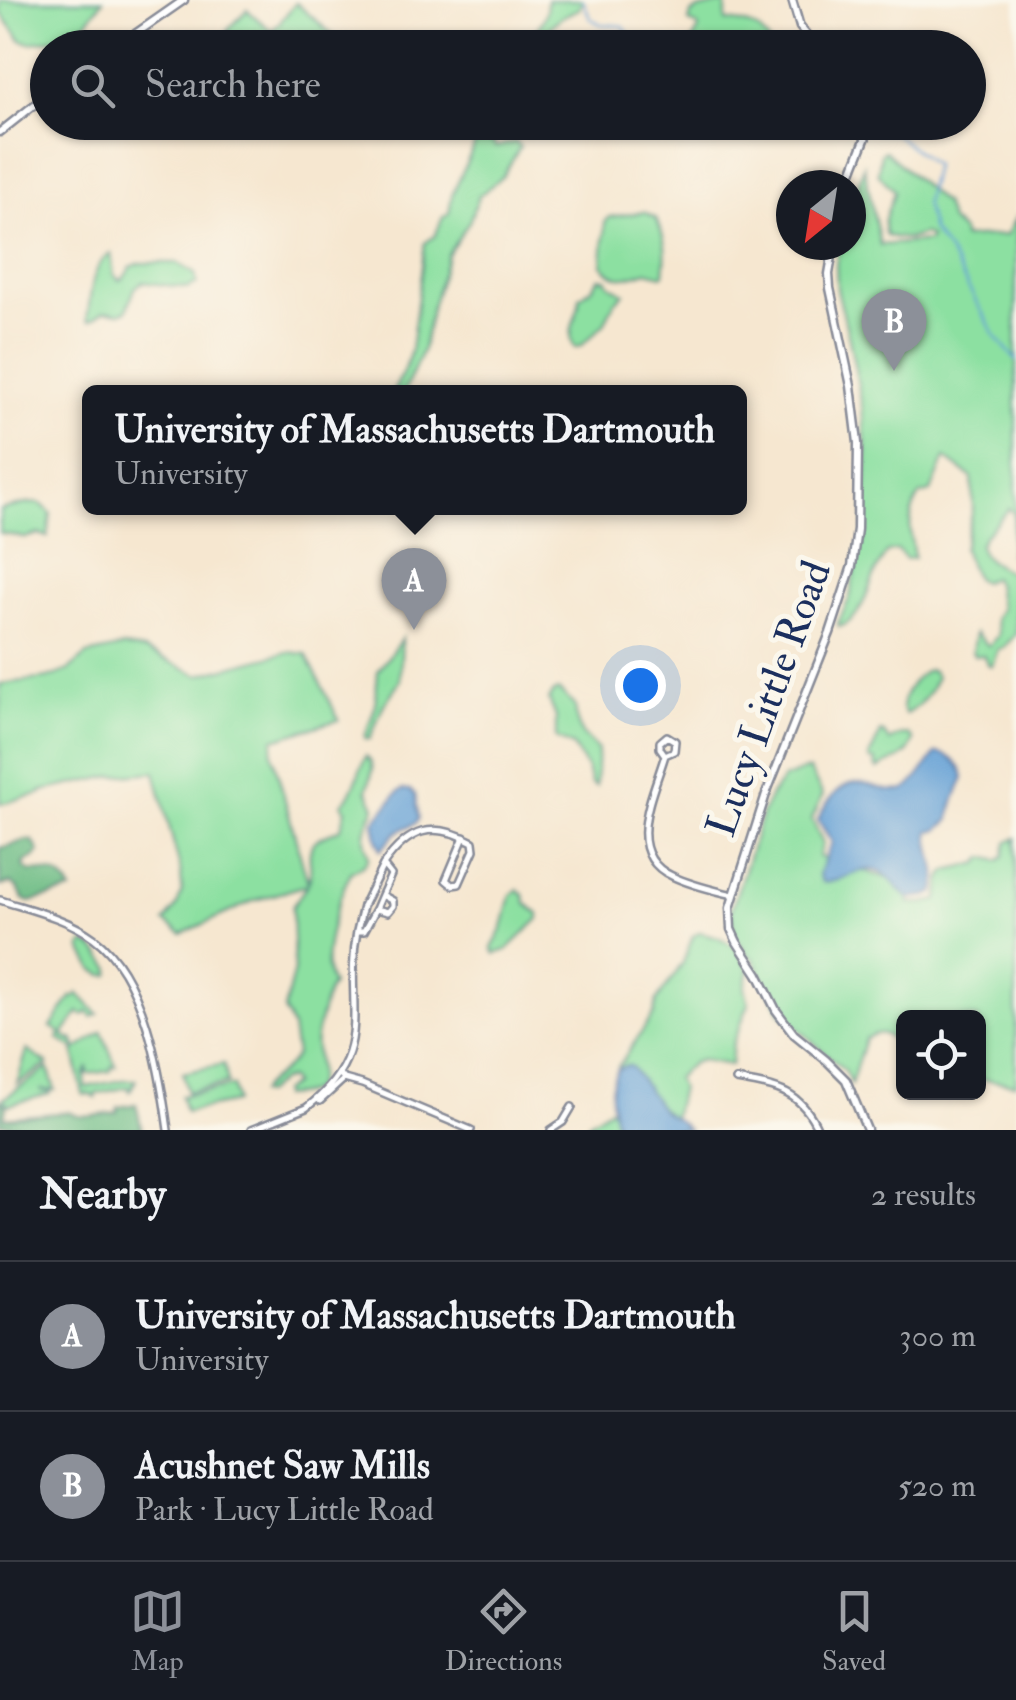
<!DOCTYPE html>
<meta charset="utf-8">
<style>
:root{--surface:#171b24;--page:#20242c;--text:#f1f3f6;--muted:#9ea1a6;--line:#363941;--accent:#8c9099}
body{margin:0;font-family:"IM FELL Double Pica",serif;background:var(--page);color:var(--text)}
.controls{position:absolute;right:30px;bottom:30px;display:grid;overflow:hidden;border-radius:15px;box-shadow:0 2px 8px #0004}
.controls button{width:90px;height:90px;display:grid;place-items:center;padding:0;border:0;border-bottom:2px solid var(--line);background:var(--surface);color:var(--text);font:50px sans-serif}
.compass{position:absolute;left:776px;top:170px;width:90px;height:90px;border-radius:50%;background:var(--surface);box-shadow:0 2px 8px #0004;rotate:210deg}
.you{position:absolute;left:640px;top:685px;width:35px;height:35px;margin:-25px;border:8px solid #fff;border-radius:50%;background:#1a73e8;box-shadow:0 0 0 15px #1a73e833}
.badge{display:grid;place-items:center;width:65px;height:65px;border-radius:50%;background:var(--accent);color:#fff;font-size:32px;font-weight:700}
.pin{position:absolute;translate:-50% -82px;filter:drop-shadow(0 2px 5px #0008)}
.pin::after{content:'';position:absolute;top:52px;width:35px;height:30px;background:inherit;clip-path:polygon(0 0,100% 0,50% 100%)}
.popup{position:absolute;left:82px;top:385px;width:665px;height:130px;box-sizing:border-box;display:grid;place-content:center;border-radius:15px;background:var(--surface);filter:drop-shadow(0 2px 8px #0005);font-size:32px;white-space:nowrap;color:var(--muted)}
.popup b{font-size:38px;color:var(--text)}
.popup::after{content:'';position:absolute;left:50%;top:100%;margin-left:-20px;border:20px solid transparent;border-top-color:var(--surface)}
.list{margin:0;padding:0;list-style:none}
h2{display:flex;justify-content:space-between;align-items:center;height:130px;margin:0;padding:0 40px;font-size:42px}
h2 small{font-size:32px;font-weight:400;color:var(--muted)}
.list li{display:grid;grid-template-columns:65px 1fr auto;gap:30px;align-items:center;box-sizing:border-box;height:150px;padding:0 40px;border-top:2px solid var(--line)}
.list b{display:block;font-size:38px;white-space:nowrap}
.list p{margin:0;font-size:32px;white-space:nowrap;color:var(--muted)}
.list em{font-size:32px;font-style:normal;color:var(--muted)}
.icon{flex:none;width:55px;height:55px;fill:none;stroke:currentColor;stroke-width:2;stroke-linecap:round;stroke-linejoin:round}
.map{position:relative;flex:none;width:1016px;height:1130px;overflow:hidden}
.search{position:absolute;background:var(--surface);box-shadow:0 2px 8px #0004;left:30px;right:30px;top:30px;height:110px;display:flex;align-items:center;gap:25px;box-sizing:border-box;padding:0 35px;border-radius:55px;color:var(--muted);font-size:38px}
.sheet{height:430px;background:var(--surface)}
nav{display:flex;justify-content:space-around;align-items:center;box-sizing:border-box;height:140px;border-top:2px solid var(--line);background:var(--surface);font-size:28px;color:var(--muted)}
nav a{display:grid;justify-items:center;gap:5px}
nav .on{color:var(--accent)}
.map>svg:first-child{display:block}
.green{fill:#8ce0a1;stroke:#548880;stroke-width:2.5}
.forest{fill:#71be87;stroke:#467672;stroke-width:2.5}
.water{fill:#65a0d5;stroke:#40689a;stroke-width:2.5}
.lines{fill:none;stroke-linecap:round;stroke-linejoin:round}
.stream{stroke:#65a0d5;stroke-width:2.5}
.street-casing{stroke:#888b97;stroke-width:10}
.secondary-casing{stroke:#888b97;stroke-width:11}
.street{stroke:#fff;stroke-width:5}
.secondary{stroke:#fff;stroke-width:6}
.labels{text-anchor:middle;dominant-baseline:central;stroke-width:10;stroke-linejoin:round;paint-order:stroke}
.street-label{font-size:42px;fill:#1b2f5e;stroke:#fbf7ec}
</style>
<div class="map">
<svg width="1016" height="1130" viewBox="0 0 1016 1130">
<rect width="100%" height="100%" fill="#fbf7ec"/>
<filter id="ink" filterUnits="userSpaceOnUse"><feTurbulence type="fractalNoise" baseFrequency=".01" numOctaves="2"/><feDisplacementMap in="SourceGraphic" scale="20" xChannelSelector="R" yChannelSelector="G"/><feConvolveMatrix kernelMatrix="1 2 1 2 8 2 1 2 1" color-interpolation-filters="sRGB"/></filter>
<filter id="wash" filterUnits="userSpaceOnUse"><feTurbulence type="fractalNoise" baseFrequency=".0048" numOctaves="4" result="noise"/><feDisplacementMap in="SourceGraphic" scale="40" xChannelSelector="R" yChannelSelector="G"/><feGaussianBlur stdDeviation="2.25" result="paint"/><feColorMatrix in="noise" values="0 0 0 0 0 0 0 0 0 0 0 0 0 0 0 0 0 1.4 0 .05"/><feComposite in="paint" operator="in"/></filter>
<g filter="url(#wash)">
<rect width="100%" height="100%" fill="#f6e7d0"/>
<path class="green" d="M0,0H103L83,27L75,33L65,37L30,43L21,40L0,12Z
M547,0H583L579,9C558,17 547,25 542,47H526C534,26 547,26 547,0Z
M296,3L341,42L336,47H253L247,43L244,46L227,31L247,10L272,31Z
M722,4L726,5V21C749,23 759,25 772,47H681L693,40L699,29L698,26L689,22L691,14L698,10Z
M485,122L528,123C516,131 503,131 492,142L496,147L515,142L520,147L503,176L479,196L469,222L448,254L431,310L423,349L404,392H393L406,366L411,350L425,243L435,236L443,217L449,213L452,195Z
M885,151L944,204L950,221L962,232L963,238L1006,235L1016,217V563L1010,555L1014,515L1010,508L985,535L979,545C984,563 1001,566 1015,576L1016,634L1003,648L998,649L992,666L988,664L983,655L975,656L972,652L975,633L989,646L998,635L995,618L1000,609L996,584L993,578L982,582L975,578L963,549L973,510L972,478L945,458L931,492L920,495C905,519 911,533 914,558L906,559L897,550L887,552C883,559 878,566 875,574C867,592 861,621 839,627L838,623L850,597L857,557L864,539L867,460L862,406L849,338L837,289L836,265L839,245H851V207L864,166L880,245L928,241L930,237L924,234L908,239L886,236C880,218 891,208 894,191L878,173L881,153Z
M644,212L656,218C666,241 667,249 664,274L662,275L647,271C626,277 619,284 602,265L605,222L610,217Z
M111,253L114,275L119,280L123,279L131,267L140,263H177L195,274L197,283L188,288L142,282L135,288L127,310L120,313C94,308 107,314 89,321L87,318C92,294 89,268 111,253Z
M599,278L606,279L609,284L624,293L614,303L604,324L581,346L575,348C564,331 580,314 580,297L592,288Z
M30,503L41,504L51,513L48,537L39,534L25,538L0,533V510Z
M402,638L400,681L383,706L370,739H366L365,736L375,707L378,671Z
M123,647L144,650L199,675L288,652L306,654L339,720L274,739L272,753L308,883C316,868 301,851 319,838C326,834 334,832 341,828L346,810L342,804C356,791 357,773 366,756C378,766 370,778 367,790L375,807C366,828 361,833 369,857L364,865L351,872C339,896 316,961 332,984C325,994 319,1023 316,1036C313,1052 325,1078 312,1090C305,1096 291,1095 282,1096V1092L293,1084L289,1078L280,1081L265,1094L259,1093C268,1077 286,1074 296,1055L292,1028L284,1010L294,970L292,907L307,885L253,901L182,934L165,922L177,906L182,890L181,872L155,772L112,776L42,791V793L0,804V684L48,678L69,670L87,655Z
M928,670L933,671L936,676C933,690 918,709 905,714L902,708C903,692 914,678 928,670Z
M558,690L575,705L577,722L582,734L598,750L596,786L591,784L587,769L573,746L556,738V717L549,700L554,692Z
M881,732L884,733L889,741L898,736L908,734L913,740C909,760 890,760 878,769L875,766L876,761L870,760L869,757Z
M805,770L810,771L823,795L812,819L823,843L819,857L913,886L909,903H924L938,900L942,878L947,871L979,863L985,857L999,861L1004,856L1007,843L1016,838V1084L979,1079L978,1018H904L903,1050C888,1038 885,1026 865,1039L851,1084L844,1070L781,1013L753,958L749,956L735,936L731,911L762,814L771,795L783,779Z
M518,889L524,895L526,903L539,914V919L507,950L495,954L492,948L503,928L511,895Z
M700,932L718,937L734,946L741,954L749,969L745,988L749,1004L733,1043L731,1065L701,1060L692,1063L676,1078L680,1088L673,1118C654,1106 643,1082 628,1065L618,1069V1067L654,1014L657,1000L683,963L693,936Z
M84,943C96,946 104,960 111,969L110,975H103L93,969L81,948Z
M78,993L98,1014L92,1017L88,1012L83,1015L79,1012L63,1035L71,1041L73,1039L76,1046L73,1048L58,1039L60,1032L51,1027L72,996L75,997Z
M102,1032L116,1066L111,1067V1071L87,1074L88,1066L85,1074L86,1087L123,1080H136L130,1091L128,1087L96,1094V1098L89,1094L83,1095L74,1051Z
M27,1050L48,1064L17,1084Z
M224,1064L228,1083L187,1092L183,1073Z
M48,1068L55,1090H40L51,1092L50,1094L8,1105L6,1102V1105L0,1101Z
M233,1086L236,1102L185,1112L181,1096Z
M612,1107L617,1130H587L589,1122Z"/>
<path class="forest" d="M27,840L33,841L39,851L36,856L25,862L24,867L29,871C46,871 65,872 71,891L30,902L23,899L18,889L11,883L0,886V848Z
M0,1101L6,1105L4,1118L70,1112C81,1121 100,1114 114,1113L117,1112L118,1107L136,1104L142,1130H39L32,1127L0,1124Z"/>
<path class="water" d="M936,753C948,753 962,765 964,777C960,789 949,809 950,820L938,830L929,831C929,852 942,874 934,893L926,896L909,898C899,892 895,882 885,875C864,859 844,885 822,882L819,874L832,842L818,820C824,806 839,782 857,783C867,783 878,788 888,790C893,790 900,791 904,790C914,786 929,762 936,753Z
M403,789L410,790L415,794L419,818L416,823L397,832L381,850L377,839L374,822L398,792Z
M628,1065L633,1068L663,1112L679,1121L688,1130H617C612,1108 606,1090 618,1069Z"/>
<g class="lines">
<path class="stream" d="M583,0L590,18L600,24L623,26L630,36L623,48
M859,122L866,126
M877,133L895,134L934,165L925,203L932,231L949,253L996,337L1016,360"/>
</g>
</g>
<g filter="url(#ink)">
<g class="lines">
<g class="street-casing">
<path id="street" d="M665,755L674,751L675,741L667,736L660,742V748L665,755C654,793 622,853 672,876C690,885 713,890 733,895
M382,895L376,909L388,912L393,906V901L382,895L391,875L383,865C408,829 433,820 473,842L474,850L459,884L452,885L446,880L464,837
M0,900C31,910 67,918 94,938C144,975 160,1071 168,1130
M376,909L364,931H357L363,906L383,865
M341,1075L344,1079L362,1084L471,1130
M736,1080C775,1087 801,1090 818,1130
M320,1101L344,1079
M306,1108C379,1051 343,1006 357,931
M251,1130L306,1108
M551,1130L563,1122L572,1107"/>
</g>
<g class="secondary-casing">
<path id="secondary" d="M792,0L800,27L817,48
M115,48L184,0
M0,132L48,94
M847,185L872,122
M834,245L829,274L830,288L851,386L858,443L857,529L852,566L830,633L766,794L730,908L731,929L737,942L758,974L776,1010L794,1034L826,1060L846,1080L867,1130"/>
</g>
<use href="#street" class="street"/>
<use href="#secondary" class="secondary"/>
</g>
</g>
<g class="labels">
<g class="street-label">
<text transform="translate(769 699) rotate(-70)">Lucy Little Road</text>
</g>
</g>
</svg>
<div class="controls">
<button><svg class="icon" aria-label="locate" viewBox="0 0 24 24"><circle cx="12" cy="12" r="6"/><path d="M12 2v4M12 18v4M2 12h4M18 12h4"/></svg></button>
</div>
<svg class="compass" viewBox="-18 -18 36 36"><path d="M0-13l5 13h-10z" fill="#e53935"/><path d="M0 13l5-13h-10z" fill="#9ea1a6"/></svg>
<div class="you"></div>
<div class="pin badge" style="left:414px;top:630px">A</div>
<div class="popup"><b>University of Massachusetts Dartmouth</b>University</div>
<div class="pin badge" style="left:894px;top:371px">B</div>
<div class="search"><svg class="icon" aria-label="search" viewBox="0 0 24 24"><circle cx="10" cy="10" r="6"/><path d="M15 15l6 6"/></svg>Search here</div>
</div>
<section class="sheet">
<h2>Nearby<small>2 results</small></h2>
<ul class="list">
<li><span class="badge">A</span><div><b>University of Massachusetts Dartmouth</b><p>University</p></div><em>300 m</em></li>
<li><span class="badge">B</span><div><b>Acushnet Saw Mills</b><p>Park · Lucy Little Road</p></div><em>520 m</em></li>
</ul>
</section>
<nav>
<a class="on"><svg class="icon" aria-label="map" viewBox="0 0 24 24"><path d="M3 6l6-2 6 2 6-2v14l-6 2-6-2-6 2zM9 4v14M15 6v14"/></svg>Map</a>
<a><svg class="icon" aria-label="directions" viewBox="0 0 24 24"><path d="M12 3l9 9-9 9-9-9zM9 14v-3h6M13 9l2 2-2 2"/></svg>Directions</a>
<a><svg class="icon" aria-label="saved" viewBox="0 0 24 24"><path d="M7 4h10v16l-5-4-5 4z"/></svg>Saved</a>
</nav>
